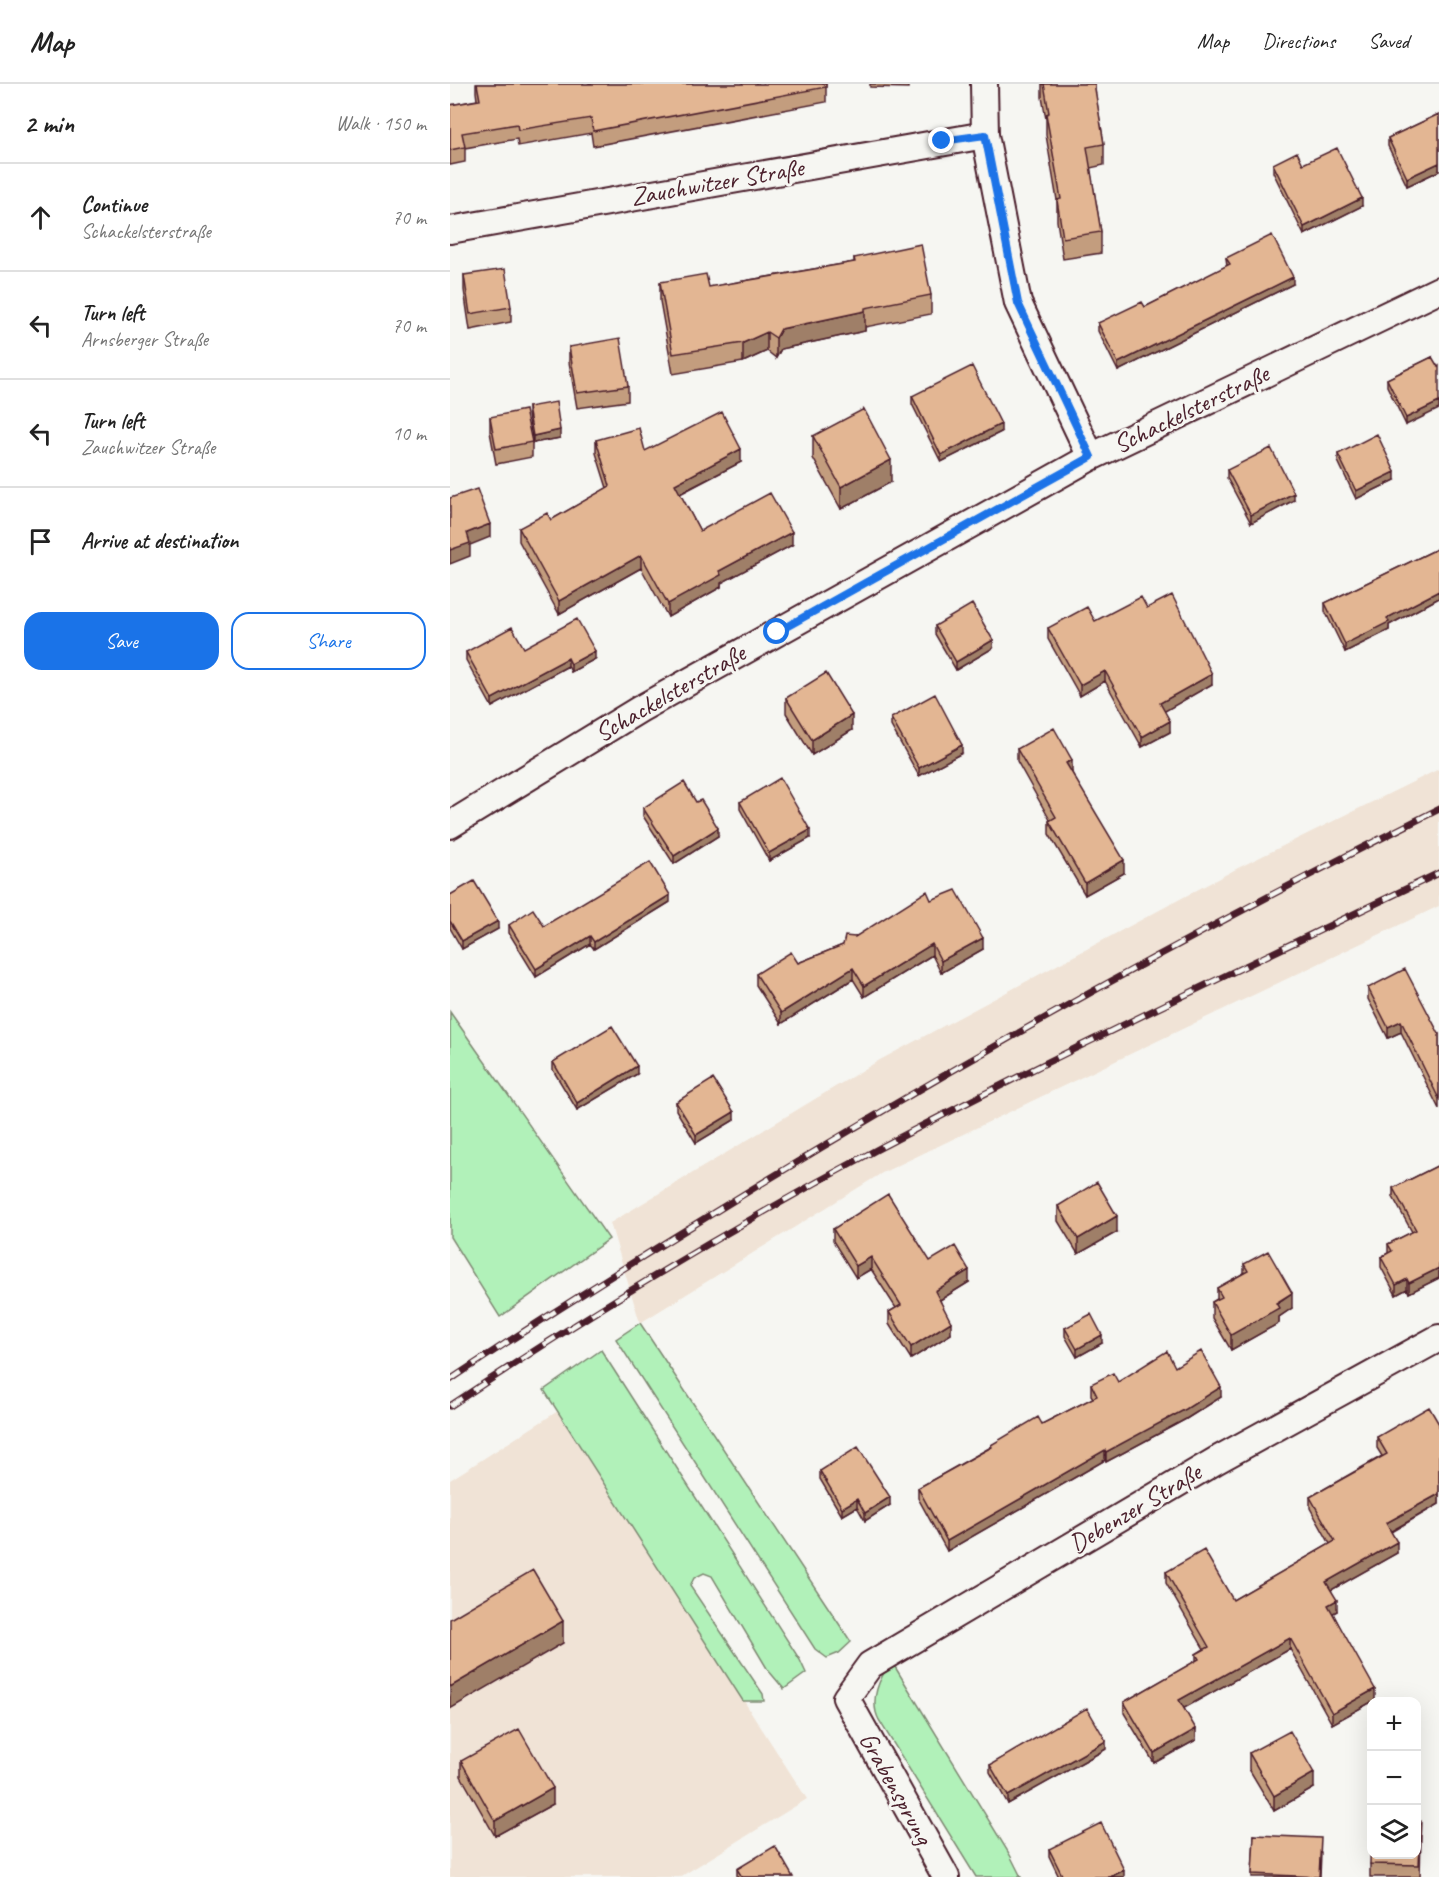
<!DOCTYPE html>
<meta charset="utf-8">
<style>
:root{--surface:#fff;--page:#f6f6f6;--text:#222;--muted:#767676;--line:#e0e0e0;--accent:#1a73e8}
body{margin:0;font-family:Caveat,sans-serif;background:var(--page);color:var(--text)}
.controls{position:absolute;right:18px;bottom:18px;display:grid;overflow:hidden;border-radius:12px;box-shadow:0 6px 24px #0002}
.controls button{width:54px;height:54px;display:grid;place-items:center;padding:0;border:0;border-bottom:2px solid var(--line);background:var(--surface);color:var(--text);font:30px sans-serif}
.stop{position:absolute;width:18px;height:18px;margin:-14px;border:4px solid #1a73e8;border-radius:50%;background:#fff}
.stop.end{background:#1a73e8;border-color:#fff;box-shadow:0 2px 6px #0008}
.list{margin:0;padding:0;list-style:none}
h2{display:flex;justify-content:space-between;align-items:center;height:78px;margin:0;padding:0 24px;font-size:26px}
h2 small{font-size:20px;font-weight:400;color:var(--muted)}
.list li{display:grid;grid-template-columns:39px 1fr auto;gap:18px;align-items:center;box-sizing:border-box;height:108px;padding:0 24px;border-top:2px solid var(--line)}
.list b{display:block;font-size:22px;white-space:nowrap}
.list p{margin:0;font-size:20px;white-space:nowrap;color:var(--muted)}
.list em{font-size:20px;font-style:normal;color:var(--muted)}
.actions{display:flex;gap:12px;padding:18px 24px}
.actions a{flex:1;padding:14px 0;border:2px solid var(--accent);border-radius:18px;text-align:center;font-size:21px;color:var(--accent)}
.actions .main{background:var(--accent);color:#fff}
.icon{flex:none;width:33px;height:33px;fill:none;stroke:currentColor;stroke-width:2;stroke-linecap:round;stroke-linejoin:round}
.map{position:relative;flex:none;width:989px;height:1793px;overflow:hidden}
header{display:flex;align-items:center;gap:36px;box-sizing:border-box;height:84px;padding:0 30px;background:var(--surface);border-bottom:2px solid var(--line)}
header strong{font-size:28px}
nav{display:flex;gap:33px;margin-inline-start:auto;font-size:21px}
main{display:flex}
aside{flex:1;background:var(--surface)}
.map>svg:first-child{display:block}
.built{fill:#f0e3d6}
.green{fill:#b1f1b9;stroke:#7e8872;stroke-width:1.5}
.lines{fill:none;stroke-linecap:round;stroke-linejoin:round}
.street-casing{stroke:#4a1f2b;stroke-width:30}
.street{stroke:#f6f6f2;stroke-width:26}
.rail-casing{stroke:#4a1f2b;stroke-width:7}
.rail{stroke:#f6f6f2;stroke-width:4.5;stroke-dasharray:14;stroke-linecap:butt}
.wall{fill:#c39d7e;stroke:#4a1f2b;stroke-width:1.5}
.shaded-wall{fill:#9f7f67;stroke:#4a1f2b;stroke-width:1.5}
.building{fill:#e3b693;stroke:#4a1f2b;stroke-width:1.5}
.route{stroke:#1a73e8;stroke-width:8}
.labels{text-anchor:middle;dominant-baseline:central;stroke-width:6;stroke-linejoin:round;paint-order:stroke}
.street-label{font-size:26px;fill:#4a1f2b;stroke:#f6f6f2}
</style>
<header>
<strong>Map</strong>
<nav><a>Map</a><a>Directions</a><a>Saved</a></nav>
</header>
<main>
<aside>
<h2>2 min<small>Walk · 150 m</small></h2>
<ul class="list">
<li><svg class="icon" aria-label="ahead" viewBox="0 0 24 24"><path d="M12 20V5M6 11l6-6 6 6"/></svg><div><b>Continue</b><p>Schackelsterstraße</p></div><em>70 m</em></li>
<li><svg class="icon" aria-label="left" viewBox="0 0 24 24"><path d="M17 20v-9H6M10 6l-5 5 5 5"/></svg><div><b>Turn left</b><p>Arnsberger Straße</p></div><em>70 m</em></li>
<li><svg class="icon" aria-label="left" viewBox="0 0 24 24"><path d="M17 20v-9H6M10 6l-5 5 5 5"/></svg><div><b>Turn left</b><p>Zauchwitzer Straße</p></div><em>10 m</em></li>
<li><svg class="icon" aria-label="arrive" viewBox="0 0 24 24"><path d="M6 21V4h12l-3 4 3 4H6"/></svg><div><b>Arrive at destination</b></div></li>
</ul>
<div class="actions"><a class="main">Save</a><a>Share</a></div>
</aside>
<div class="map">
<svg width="989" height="1793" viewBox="0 0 989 1793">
<rect width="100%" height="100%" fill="#f6f6f2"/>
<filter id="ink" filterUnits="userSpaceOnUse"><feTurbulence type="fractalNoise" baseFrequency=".0167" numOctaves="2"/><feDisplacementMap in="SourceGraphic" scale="12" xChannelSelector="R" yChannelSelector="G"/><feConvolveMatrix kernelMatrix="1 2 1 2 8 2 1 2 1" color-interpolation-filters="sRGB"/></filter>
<g filter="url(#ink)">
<path class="built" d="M989,685V822L432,1089L190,1239L160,1139L428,977L788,784Z
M108,1327L357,1715L230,1793H0V1396Z"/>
<path class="green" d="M0,928L159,1155L50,1233L0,1153Z
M190,1239L401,1558L389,1569L377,1574L365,1565L166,1255Z
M151,1266L350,1576L356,1589L334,1605L318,1586L262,1492L254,1489L244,1494L240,1502L313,1610L314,1617H293L94,1306Z
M442,1578L560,1771L571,1793H526L429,1636C419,1617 429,1593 442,1578Z"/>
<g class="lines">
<g class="street-casing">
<path id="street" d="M534,0L535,51L568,219L641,373
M0,146L535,51
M0,741L190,625L641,373L989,206
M496,1793L396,1614L420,1581L767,1376L989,1254"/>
</g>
<use href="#street" class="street"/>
<g class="rail-casing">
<path id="rail" d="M0,1296C94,1233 190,1174 286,1115C515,975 749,845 989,725
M0,1322C138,1230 280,1144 426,1066C611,968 801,880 989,789"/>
</g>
<use href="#rail" class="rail"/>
</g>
<path class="wall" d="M26,0H376V18L143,62L141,49L68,62L67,55L15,64V78L0,81V21L27,16L26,8Z
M420,0H458V4L420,3Z
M592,0H645V7L654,60V81L640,84L651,148V169L613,175L607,137V116L596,51V35L592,13Z
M989,30V87L957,102L938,62V54Z
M823,80H853L912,122L854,151L823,88Z
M404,174L481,211V230L415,243V247L331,265L326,274L317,267L293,278L223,290L210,217V198L259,203L404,178Z
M776,174L843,200L668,287L648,247V239L695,223L777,182Z
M14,191L61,223V238L20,246L14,206Z
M119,263L178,302V317L127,324L119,278Z
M982,273L956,341L937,302V295Z
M462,312L551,348L491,378L462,320Z
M78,323L110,354L83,359L78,331Z
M40,333L82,358V373L46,380L40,348Z
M363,352L441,398L391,425L363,374Z
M146,356L195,367L291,378L230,410L250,447L342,461L271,499V503L218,533L191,484L109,530L69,457V444L101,436L157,404L146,369Z
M888,370L945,396L906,415L888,377Z
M777,386L844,416L801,439L777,394Z
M989,464V514L939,541V546L895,568L875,527V519Z
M697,524L762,600L714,627L720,648L692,663L655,597L630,612L598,555V544L645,537Z
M485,542L543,564L506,586L485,550Z
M74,564L145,575L121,588L118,582L42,623L16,576V568Z
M336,614L402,646L362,671L336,629Z
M441,634L512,669L469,692L441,642Z
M567,665L622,688V689L674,789L635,811L599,750V737L600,736L567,677Z
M290,718L360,754L319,777L290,725Z
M193,724L268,752L224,780L193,732Z
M0,811L48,845L12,865L0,844Z
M481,816L533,865L491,889L482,871L414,913L403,895L331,940L306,901V890L348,879L393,861L405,853Z
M220,818L144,865L140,860L86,893L59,849V841L94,842Z
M918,904L989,950V1025L951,948L938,954L918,915Z
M103,978L187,990L127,1026L103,986Z
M226,1018L284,1036L246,1059L226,1026Z
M989,1081V1194L959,1209L957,1205L946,1211L931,1183V1173L938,1169V1160L962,1148L943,1113V1104Z
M608,1122L667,1148L628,1170L608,1137Z
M383,1145L480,1177L519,1198L490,1216L501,1250L461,1275L439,1240V1228L446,1224L421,1185L406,1194L383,1157Z
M794,1180L842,1224L829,1233V1239L781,1266L762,1234V1218L767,1215V1204L794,1189Z
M615,1244L652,1259L627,1273L615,1252Z
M725,1283L771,1313L736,1335L656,1378L655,1376L497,1467L468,1414V1404L541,1363V1361L592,1340L643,1314L641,1311V1300L668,1298Z
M989,1340V1420L941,1448L947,1469L881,1506L887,1527L883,1529L925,1616L882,1640L840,1565L734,1624L746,1656L704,1679L674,1629V1618L746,1577V1570L754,1565L716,1499V1488L783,1516L880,1460L860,1424V1413L932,1372L927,1364V1353Z
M370,1387L440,1421L415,1437L407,1423L392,1432L370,1395Z
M656,1665L558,1720L540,1688V1681Z
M799,1669L864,1704L824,1727L799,1685Z
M11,1677L103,1720L45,1752L11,1692Z
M804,1751L871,1769L870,1793H802Z
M971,1752L970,1793H920V1780Z
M599,1765L674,1793H609L599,1772Z
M287,1785L343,1793H287Z"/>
<path class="shaded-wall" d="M989,79V87L957,102V94Z
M912,114V122L854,151V143Z
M843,193V200L668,287V279Z
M415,227V247L331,265L326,274V254L331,245Z
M317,248V267L293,278V259Z
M989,318V325L956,341V334Z
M551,340V348L491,378V371Z
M110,346V354L83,359V352Z
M291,365V378L225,412V400Z
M441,376V398L391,425V403Z
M945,388V396L906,415V407Z
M844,409V416L801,439V431Z
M40,440V453L20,461V472L0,480V466L17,449Z
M342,448V461L271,499V503L218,533V520L269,487Z
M191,471V484L109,530V517Z
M989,507V514L939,541V546L895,568V560L937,534Z
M543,556V564L506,586V578Z
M145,567V575L121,588V580Z
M118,574V582L42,623V615Z
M655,587V597L630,612V601Z
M762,590V600L710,630V619Z
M402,631V646L362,671V656Z
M720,637V648L692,663V653Z
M512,661V669L469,692V684Z
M622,676V688L616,692V679Z
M268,744V752L224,780V772Z
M360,746V754L319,777V769Z
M674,776V789L635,811V799Z
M220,811V818L144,865V858Z
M48,837V845L12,865V857Z
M140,852V860L86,893V885Z
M533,854V865L491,889V877Z
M482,860V871L414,913V902Z
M403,884V895L331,940V929Z
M951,937V948L938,954V943Z
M187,982V990L127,1026V1019Z
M284,1028V1036L246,1059V1051Z
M667,1132V1148L628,1170V1155Z
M421,1173V1185L406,1194V1182Z
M989,1184V1194L959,1209V1199Z
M519,1186V1198L485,1219V1207Z
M957,1195V1205L946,1211V1201Z
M842,1209V1224L829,1233V1239L781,1266V1251Z
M501,1238V1250L461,1275V1263Z
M652,1251V1259L627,1273V1265Z
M771,1303V1313L736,1335L656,1378V1368Z
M655,1366V1376L497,1467V1457Z
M989,1410V1420L936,1450V1439Z
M440,1413V1421L415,1437V1429Z
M407,1415V1423L392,1432V1424Z
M947,1458V1469L876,1509V1498Z
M887,1516V1527L878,1532V1521Z
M113,1537V1559L0,1625V1603Z
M840,1554V1565L729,1627V1616Z
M925,1605V1616L882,1640V1629Z
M746,1645V1656L704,1679V1669Z
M656,1657V1665L558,1720V1712Z
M864,1689V1704L824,1727V1712Z
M103,1704V1720L45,1752V1737Z
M674,1786V1793H660Z"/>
<path class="building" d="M27,0H376V3L143,47L141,34L68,46L67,40L12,49L15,63L0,66V21L30,16Z
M594,0H645V5L654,60L637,63L651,148L613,154L607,116L611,115L596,30L599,29Z
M989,30V79L957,94L938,54Z
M887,64L912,114L854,143L823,80L847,68L853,80Z
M822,151L843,193L668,279L648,239L692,218L695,223L780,180L776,174Z
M471,160L481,211L415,224V227L331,245L326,254L317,248L293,259L223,270L210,198L256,190L259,203L405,178L404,174Z
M55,185L61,223L20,230L14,191Z
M170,254L178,302L127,309L119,263Z
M982,273L988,283L989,282V318L956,334L937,295Z
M522,282L551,340L491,371L462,312Z
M106,318L110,346L83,352L78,323Z
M414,325L441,376L391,403L363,352Z
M75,326L82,358L46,365L40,333Z
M272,328L291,365L225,400L250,447L320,409L342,448L269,487L271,491L218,520L191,471L109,517L69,444L97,429L101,436L160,402L146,356L189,344L195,367Z
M927,350L945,388L906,407L888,370Z
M821,364L844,409L801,431L777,386Z
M27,405L40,440L17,449L20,459L0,466V414Z
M989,464V507L937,534L939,538L895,560L875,519Z
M722,511L762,590L710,619L720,637L692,653L655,587L630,601L598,544L637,523L645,537L691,513L697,524Z
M522,520L543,556L506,578L485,542Z
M127,535L145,567L121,580L118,574L42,615L16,568L62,543L74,564Z
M376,589L402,631L362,656L336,614Z
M485,610L512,661L469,684L441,634Z
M604,644L622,676L616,679L674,776L635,799L599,737L606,733L567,665Z
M330,694L360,746L319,769L290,718Z
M234,698L246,718L251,716L268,744L224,772L193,724Z
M200,778L220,811L144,858L140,852L86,885L59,841L83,825L94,842Z
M24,797L48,837L12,857L0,837V811Z
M506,806L533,854L491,877L482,860L414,902L403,884L331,929L306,890L341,868L348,879L393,861L395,852L405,853L477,807L481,816Z
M955,885L989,950V1015L951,937L938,943L918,904Z
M162,942L187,982L127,1019L103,978Z
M263,995L284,1028L246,1051L226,1018Z
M989,1081V1184L959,1199L957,1195L946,1201L931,1173L942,1167L938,1160L966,1146L943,1104Z
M647,1098L667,1132L628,1155L608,1122Z
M438,1110L480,1177L505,1162L519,1186L485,1207L501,1238L461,1263L439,1228L451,1221L421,1173L406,1182L383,1145Z
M818,1167L842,1209L826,1219L829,1224L781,1251L762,1218L772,1213L767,1204L798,1187L794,1180Z
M641,1230L652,1251L627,1265L615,1244Z
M717,1267L725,1283L751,1267L771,1303L736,1325L656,1368L655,1366L497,1457L468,1404L542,1363L541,1361L588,1333L592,1340L647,1312L641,1300L663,1289L668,1298Z
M979,1323L989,1340V1410L936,1439L947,1458L876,1498L887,1516L878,1521L925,1605L882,1629L840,1554L729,1616L746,1645L704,1669L674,1618L749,1575L746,1570L759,1563L716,1488L754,1466L783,1516L885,1457L860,1413L937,1370L927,1353Z
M408,1363L440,1413L415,1429L407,1415L392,1424L370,1387Z
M83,1486L113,1537L0,1603V1535Z
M637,1624L656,1657L558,1712L540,1681Z
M69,1645L103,1704L45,1737L11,1677Z
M840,1647L864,1689L824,1712L799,1669Z
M966,1737H971L969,1781L920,1780L921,1739V1770H966Z
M651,1739L674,1786L660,1793H613L599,1765Z
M804,1751L871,1754L869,1793L802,1790Z
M325,1762L343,1793H292L287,1785Z"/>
</g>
<g class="lines" filter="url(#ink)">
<path class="route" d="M327,548L641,373L568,219L535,51L492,57"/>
</g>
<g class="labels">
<g class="street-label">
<text transform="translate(267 98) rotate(-10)">Zauchwitzer Straße</text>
<text transform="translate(741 325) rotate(-26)">Schackelsterstraße</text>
<text transform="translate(220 609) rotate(-30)">Schackelsterstraße</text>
<text transform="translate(685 1424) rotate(-31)">Debenzer Straße</text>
<text transform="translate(446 1704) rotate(61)">Grabensprung</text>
</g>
</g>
</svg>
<div class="controls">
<button>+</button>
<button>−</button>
<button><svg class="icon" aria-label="layers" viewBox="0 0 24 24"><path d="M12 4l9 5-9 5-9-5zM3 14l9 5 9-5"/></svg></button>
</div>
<div class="stop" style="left:327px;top:548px"></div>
<div class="stop end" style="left:492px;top:57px"></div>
</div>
</main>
